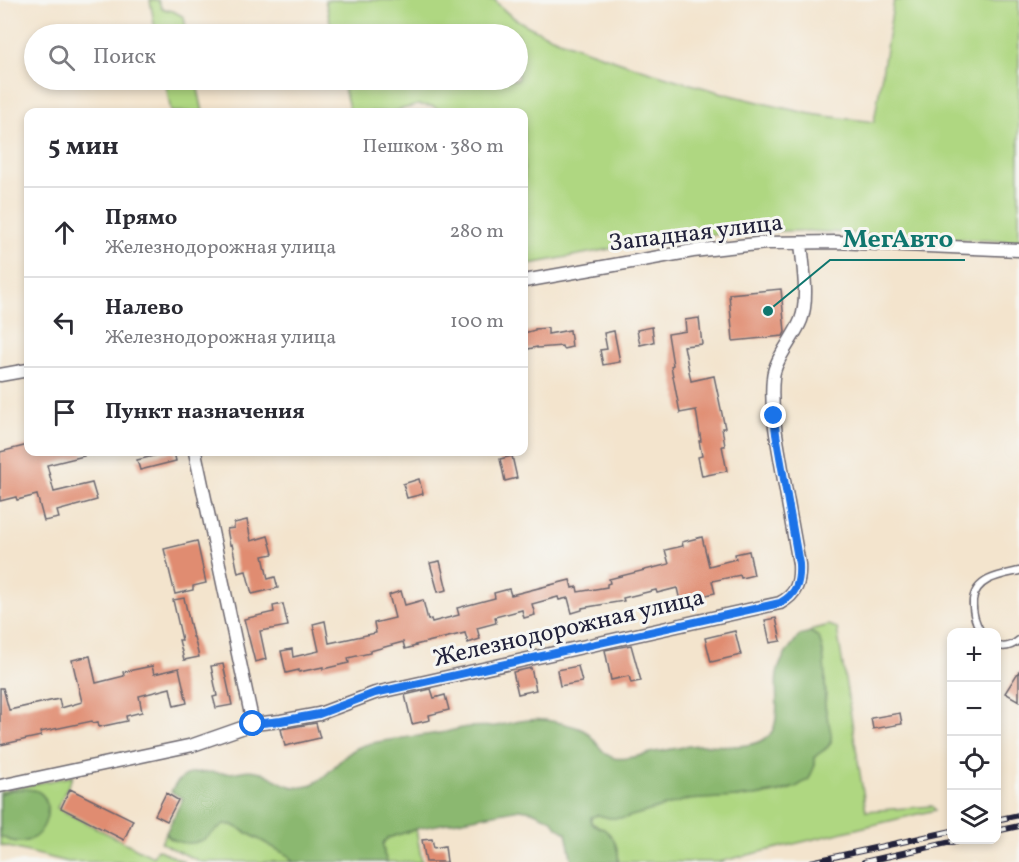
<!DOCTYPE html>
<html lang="ru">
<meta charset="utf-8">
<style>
:root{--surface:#fff;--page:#f7f7f7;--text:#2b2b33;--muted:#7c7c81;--line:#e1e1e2}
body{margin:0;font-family:Vollkorn,serif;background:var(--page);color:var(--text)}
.controls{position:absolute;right:18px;bottom:18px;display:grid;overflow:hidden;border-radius:12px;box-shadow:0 3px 9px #0003}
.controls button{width:54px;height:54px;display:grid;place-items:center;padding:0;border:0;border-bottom:2px solid var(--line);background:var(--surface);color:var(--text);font:30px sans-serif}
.stop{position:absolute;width:18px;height:18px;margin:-14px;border:4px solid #1a73e8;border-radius:50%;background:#fff}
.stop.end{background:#1a73e8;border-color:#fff;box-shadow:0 2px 6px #0008}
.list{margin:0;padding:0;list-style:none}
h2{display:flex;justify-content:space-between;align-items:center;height:78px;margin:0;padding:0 24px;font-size:26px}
h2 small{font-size:20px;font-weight:400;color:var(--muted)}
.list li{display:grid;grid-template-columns:39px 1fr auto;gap:18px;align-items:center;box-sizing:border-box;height:90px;padding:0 24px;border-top:2px solid var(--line)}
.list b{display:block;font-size:22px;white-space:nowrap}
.list p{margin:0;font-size:20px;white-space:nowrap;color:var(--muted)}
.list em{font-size:20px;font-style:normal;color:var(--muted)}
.icon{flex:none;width:33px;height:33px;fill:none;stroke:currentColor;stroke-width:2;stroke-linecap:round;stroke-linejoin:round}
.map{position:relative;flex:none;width:1019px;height:862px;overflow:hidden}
.search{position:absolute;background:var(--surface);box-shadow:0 3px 9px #0003;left:24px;top:24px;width:504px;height:66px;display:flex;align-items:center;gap:15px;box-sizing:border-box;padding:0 21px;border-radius:33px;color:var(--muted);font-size:22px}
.panel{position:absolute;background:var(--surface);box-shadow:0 3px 9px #0003;left:24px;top:108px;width:504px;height:348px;border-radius:12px}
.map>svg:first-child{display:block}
.green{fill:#afd781;stroke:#687c5e;stroke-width:1.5}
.forest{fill:#8bb86f;stroke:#566d55;stroke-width:1.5}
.building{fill:#e08c71}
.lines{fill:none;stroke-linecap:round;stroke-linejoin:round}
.service-casing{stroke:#6b666e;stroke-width:9}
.minor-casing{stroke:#6b666e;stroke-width:15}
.service{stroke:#fff;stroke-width:6}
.minor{stroke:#fff;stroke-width:12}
.rail-casing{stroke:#22223b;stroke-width:6}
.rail{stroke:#f6f6f2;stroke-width:4;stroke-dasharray:11;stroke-linecap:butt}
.route{stroke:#1a73e8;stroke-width:8}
.labels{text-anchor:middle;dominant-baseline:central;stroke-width:6;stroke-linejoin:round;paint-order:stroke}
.street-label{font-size:24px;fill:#22223b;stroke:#f6f6f2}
.leader{fill:none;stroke:#0f766e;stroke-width:2}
.callout-dot{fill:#0f766e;stroke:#f6f6f2;stroke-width:2}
.callout-label{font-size:26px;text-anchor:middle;font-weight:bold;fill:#0f766e;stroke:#f6f6f2;stroke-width:6;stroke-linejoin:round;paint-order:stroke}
</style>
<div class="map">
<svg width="1019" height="862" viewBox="0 0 1019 862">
<rect width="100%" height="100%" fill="#f6f6f2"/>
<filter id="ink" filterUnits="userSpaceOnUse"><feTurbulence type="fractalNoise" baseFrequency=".0167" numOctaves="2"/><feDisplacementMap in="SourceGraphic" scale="12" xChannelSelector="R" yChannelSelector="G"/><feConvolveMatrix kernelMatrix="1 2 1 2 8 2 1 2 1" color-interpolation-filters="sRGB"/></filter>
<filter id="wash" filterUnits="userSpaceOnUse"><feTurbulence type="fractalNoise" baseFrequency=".008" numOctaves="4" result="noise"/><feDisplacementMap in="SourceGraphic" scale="24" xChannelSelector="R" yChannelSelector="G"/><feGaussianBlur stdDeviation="1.35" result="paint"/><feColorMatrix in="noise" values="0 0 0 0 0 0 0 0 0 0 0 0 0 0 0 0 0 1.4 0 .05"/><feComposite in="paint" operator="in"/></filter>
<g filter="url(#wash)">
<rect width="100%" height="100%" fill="#f3e4cd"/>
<path class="green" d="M150,0H158L162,9L173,11L184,17L187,34H156Z
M325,0H495C511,24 559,40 586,50C657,76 731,97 806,113C828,117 851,119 874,122L894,0H1019V242L808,231H759L720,234L621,247L524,265V112H445L432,106L418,105L391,112H350L342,80H518V34H333Z
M165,80H196L203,112H171Z
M829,625L837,628L866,811L932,806L935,810L719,862H618C620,852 614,836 605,830C601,827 596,825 591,823V817L598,815C624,823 653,808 678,802C714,793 758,802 793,788C801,785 809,772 815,765L814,757C820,751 826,750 831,743L825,704L826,695L823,651L819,637L810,632L814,629Z
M73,776L57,808L153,857L157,849L185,862H68L0,845V791Z
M224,824L233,825L289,856L293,862H201L161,843L166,833L170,839L217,829Z
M416,829L422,862H387L384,854L383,843L388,838Z"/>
<path class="forest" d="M810,632L819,637C826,659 825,681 825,704C825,716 833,729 831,741C829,750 820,751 815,757V765L809,779L796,787L778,792L754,796L686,800L625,818H609L598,815L591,817V823C596,826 601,827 605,830C614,836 620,852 618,862H572L566,833L557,827L552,820L532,811L520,809L416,829L388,838L383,843L384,854L387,862H293L289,856L233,825L224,824C218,828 214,832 209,836C196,846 176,846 166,833L183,798L171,792C184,765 205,773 230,773C242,772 247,768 261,772C275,777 287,790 303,787C326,783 337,758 357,748C370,742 383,741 397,739C413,736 430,735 446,732C453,730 461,728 468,727C477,726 487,727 495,726C512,723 528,718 545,720C556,722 580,726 588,733C596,741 603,755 614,758C624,761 644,754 654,752C669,750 684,746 699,745C721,744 746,751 766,738C783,727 774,691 777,674C780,660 791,645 800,635Z
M11,790C19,790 32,787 39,792C59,804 42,860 0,836V794Z"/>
<g id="blocks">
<path class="building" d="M781,289L785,332L783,336L733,341L729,294Z
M699,318L702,344L684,346L691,381L714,376L725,428H722L725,446H722L727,471L702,476L698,457L702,456L699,441H701L696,410L680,413L671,366L673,365L668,334L686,331L685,320Z
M652,327L654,342L640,345L637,330Z
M548,328V334L570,330L572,347L563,349L562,346L537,348V347L524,350V333L535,330V329Z
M614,331L620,362L603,365L600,350L607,349L604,333Z
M28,445V452H83L84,456L47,465L54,492L92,483L97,500L57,511L59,518L44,521L37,495L17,500L16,497L0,501V452Z
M169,452H174L176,461L140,470L137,460Z
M512,456L517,478L505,481L500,459Z
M419,479L423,494L407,498L403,484Z
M247,520L251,541L268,536L273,554L263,556L268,579L275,577L278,588L252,594L246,571L238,573L232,544L230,545L227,529L234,528V523Z
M702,537L709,566L736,559L735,554L749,551L754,575L741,578L740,575L712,581L715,593L680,601L677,588L657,593L656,590L623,598L624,601L582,608V610L572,613L568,598L559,600L558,597L532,604L535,615L524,618L522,610L495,617L496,623L477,628L480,639L468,643L465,633L415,645L416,646L405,649L403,642L370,651V653L348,658L349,663L323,669V667L299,672V670L286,673L281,651L292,649L293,657L319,651L313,624L325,621L329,643L376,633L374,623L395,618L389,595L401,591L405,605L423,600L428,620L431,619L432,622L459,615L457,608L495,598L494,593L509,589L511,595L570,580L572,588L577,587L578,592L607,587V584L610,583L609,579L669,564L665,550L683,546L682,542Z
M197,541L206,583L193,586V590L175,594L164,549Z
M440,561L447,590L438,592L430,563Z
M184,598L193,637H194L199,657L184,660L179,640H182L173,600Z
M283,604L288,626L260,631L266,659L255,662L244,619L274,612L273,606Z
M776,618L781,641L770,643L765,620Z
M735,631L741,655L711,662L705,638Z
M631,645L641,681L631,683L629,676L611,680L605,650Z
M90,656L96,683L124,676L123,672L152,666L154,674L179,668L187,703L174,706L170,688L139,696L142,712L126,716L127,721L99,727L98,722L93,723L92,721L40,732L41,736L0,745V688H3L9,710L59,699L61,708L82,702L72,660Z
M223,664L232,705L216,708L213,697L217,696L211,666Z
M578,666L582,682L560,686L557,670Z
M531,668L536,690L518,694L513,672Z
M1019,671V701L1005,693Z
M431,689L434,698L445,695L449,710L429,715L430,720L412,724L405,695Z
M900,713L902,724L873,729L871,718Z
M316,723L320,738L285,746L281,729Z
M70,789L133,820L124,840L61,808Z
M166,793L178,800L167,821L155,815Z
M432,839L434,848L445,846L447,862H426L422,840Z"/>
</g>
</g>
<g filter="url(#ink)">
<use href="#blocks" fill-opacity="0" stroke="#6b666e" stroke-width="1.5"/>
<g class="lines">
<g class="service-casing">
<path id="service" d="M981,632C975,622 972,612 973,600C976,578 1001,575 1019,571
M996,645C1005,649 1012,646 1019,640"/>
</g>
<g class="minor-casing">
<path id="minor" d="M524,281L693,251L766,243L836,242L1019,250
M0,375L28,370
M195,452L253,724
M0,786L193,745L253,724L281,721L319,714L375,693L780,603C797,594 800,582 799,564C793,532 788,501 782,469C777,439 770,408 773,378C774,360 794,338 801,320C809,299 803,266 801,243"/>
</g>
<use href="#service" class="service"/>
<use href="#minor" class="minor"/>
<g class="rail-casing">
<path id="rail" d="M996,820L1019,815
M996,831L1019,826
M811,862L952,831
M864,862L960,840"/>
</g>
<use href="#rail" class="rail"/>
</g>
</g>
<g class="lines" filter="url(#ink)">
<path class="route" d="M253,724L281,721L319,714L375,693L780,603C797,594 800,582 799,564L776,434L774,416"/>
</g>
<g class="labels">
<g class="street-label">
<text transform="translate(696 234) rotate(-7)">Западная улица</text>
<text transform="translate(569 629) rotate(-13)">Железнодорожная улица</text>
</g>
</g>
<path class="leader" d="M768 311L830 260H965"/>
<circle class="callout-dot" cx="768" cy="311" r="6"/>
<g class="callout-label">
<text x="898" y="247">МегАвто</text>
</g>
</svg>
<div class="controls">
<button>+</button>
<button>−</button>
<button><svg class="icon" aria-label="locate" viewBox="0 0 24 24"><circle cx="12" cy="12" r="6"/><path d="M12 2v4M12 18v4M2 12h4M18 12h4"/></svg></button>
<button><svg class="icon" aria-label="layers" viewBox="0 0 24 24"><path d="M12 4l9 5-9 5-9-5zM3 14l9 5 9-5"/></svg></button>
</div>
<div class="stop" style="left:253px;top:724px"></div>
<div class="stop end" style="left:774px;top:416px"></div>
<div class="search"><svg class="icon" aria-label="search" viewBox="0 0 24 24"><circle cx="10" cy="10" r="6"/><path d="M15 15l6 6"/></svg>Поиск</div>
<section class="panel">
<h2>5 мин<small>Пешком · 380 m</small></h2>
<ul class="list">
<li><svg class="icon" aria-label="ahead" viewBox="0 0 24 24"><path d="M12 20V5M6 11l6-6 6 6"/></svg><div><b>Прямо</b><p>Железнодорожная улица</p></div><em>280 m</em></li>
<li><svg class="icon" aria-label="left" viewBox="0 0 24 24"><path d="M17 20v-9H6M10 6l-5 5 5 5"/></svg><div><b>Налево</b><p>Железнодорожная улица</p></div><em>100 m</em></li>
<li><svg class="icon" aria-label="arrive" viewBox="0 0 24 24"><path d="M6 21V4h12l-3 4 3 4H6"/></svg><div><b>Пункт назначения</b></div></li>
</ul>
</section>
</div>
